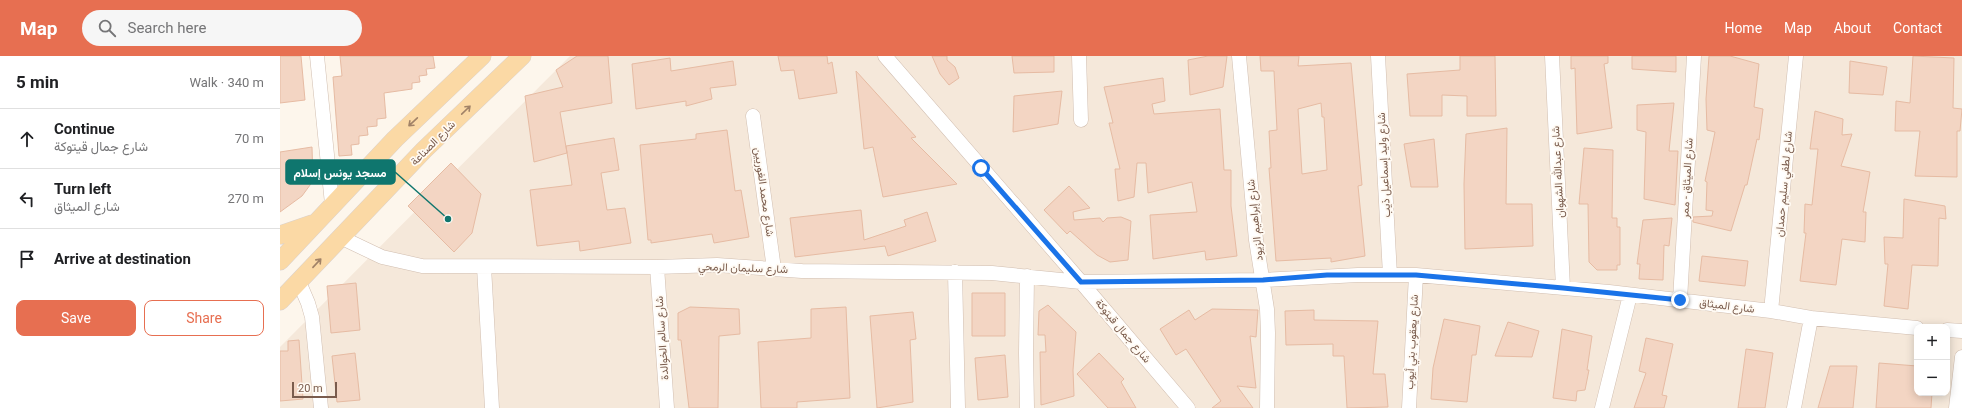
<!DOCTYPE html>
<meta charset="utf-8">
<style>
:root{--surface:#fff;--page:#f6f6f6;--text:#202124;--muted:#757577;--line:#e0e0e0;--accent:#e76f51}
body{margin:0;font-family:Roboto,Vazirmatn,sans-serif;background:var(--page);color:var(--text)}
.controls{position:absolute;right:12px;bottom:12px;display:grid;overflow:hidden;border-radius:8px;box-shadow:0 2px 10px #0003}
.controls button{width:36px;height:36px;display:grid;place-items:center;padding:0;border:0;border-bottom:1px solid var(--line);background:var(--surface);color:var(--text);font:20px sans-serif}
.scale{position:absolute;left:12px;bottom:10px;width:45px;box-sizing:border-box;padding-left:4px;border:2px solid #7a5c4d;border-top:0;font-size:11px;line-height:14px;white-space:nowrap;color:#7a5c4d;-webkit-text-stroke:3px #fffaf3;paint-order:stroke}
.stop{position:absolute;width:12px;height:12px;margin:-9px;border:3px solid #1a73e8;border-radius:50%;background:#fff}
.stop.end{background:#1a73e8;border-color:#fff;box-shadow:0 1px 4px #0008}
.list{margin:0;padding:0;list-style:none}
h2{display:flex;justify-content:space-between;align-items:center;height:52px;margin:0;padding:0 16px;font-size:17px}
h2 small{font-size:13px;font-weight:400;color:var(--muted)}
.list li{display:grid;grid-template-columns:26px 1fr auto;gap:12px;align-items:center;box-sizing:border-box;height:60px;padding:0 16px;border-top:1px solid var(--line)}
.list b{display:block;font-size:15px;white-space:nowrap}
.list p{margin:0;font-size:13px;white-space:nowrap;color:var(--muted)}
.list em{font-size:13px;font-style:normal;color:var(--muted)}
.actions{display:flex;gap:8px;padding:12px 16px}
.actions a{flex:1;padding:9px 0;border:1px solid var(--accent);border-radius:8px;text-align:center;font-size:14px;color:var(--accent)}
.actions .main{background:var(--accent);color:#fff}
.icon{flex:none;width:22px;height:22px;fill:none;stroke:currentColor;stroke-width:2;stroke-linecap:round;stroke-linejoin:round}
.map{position:relative;flex:none;width:1682px;height:352px;overflow:hidden}
header{display:flex;align-items:center;gap:24px;box-sizing:border-box;height:56px;padding:0 20px;background:var(--accent);color:#fff}
header strong{font-size:19px}
nav{display:flex;gap:22px;margin-inline-start:auto;font-size:14px}
.search{width:280px;height:36px;background:var(--page);display:flex;align-items:center;gap:10px;box-sizing:border-box;padding:0 14px;border-radius:22px;color:var(--muted);font-size:15px}
main{display:flex}
aside{flex:1;background:var(--surface)}
.map>svg:first-child{display:block}
.residential{fill:#f5e8da;fill-rule:evenodd}
.building{fill:#f3d5c3;stroke:#e6bba3;fill-rule:evenodd}
.lines{fill:none;stroke-linecap:round;stroke-linejoin:round}
.minor-casing{stroke:#d1beb0;stroke-width:15}
.major-casing{stroke:#dad1cd;stroke-width:19}
.minor{stroke:#fff;stroke-width:14}
.major{stroke:#fbd9a5;stroke-width:18}
.oneway{stroke:#a18267}
.route{stroke:#1a73e8;stroke-width:5}
.labels{text-anchor:middle;dominant-baseline:central;stroke-width:3.5;stroke-linejoin:round;paint-order:stroke}
.street-label{font-size:11px;fill:#7a5c4d;stroke:#fffaf3}
.leader{fill:none;stroke:#0f766e;stroke-width:1.5}
.callout-dot{fill:#0f766e;stroke:#fffaf3;stroke-width:1.5}
.callout{fill:#0f766e;stroke:#0f766e;stroke-width:1.5}
.callout-label{font-size:12px;text-anchor:middle;font-weight:bold;fill:#fff}
</style>
<header>
<strong>Map</strong>
<div class="search"><svg class="icon" aria-label="search" viewBox="0 0 24 24"><circle cx="10" cy="10" r="6"/><path d="M15 15l6 6"/></svg>Search here</div>
<nav><a>Home</a><a>Map</a><a>About</a><a>Contact</a></nav>
</header>
<main>
<aside>
<h2>5 min<small>Walk · 340 m</small></h2>
<ul class="list">
<li><svg class="icon" aria-label="ahead" viewBox="0 0 24 24"><path d="M12 20V5M6 11l6-6 6 6"/></svg><div><b>Continue</b><p>شارع جمال قيتوكة</p></div><em>70 m</em></li>
<li><svg class="icon" aria-label="left" viewBox="0 0 24 24"><path d="M17 20v-9H6M10 6l-5 5 5 5"/></svg><div><b>Turn left</b><p>شارع الميثاق</p></div><em>270 m</em></li>
<li><svg class="icon" aria-label="arrive" viewBox="0 0 24 24"><path d="M6 21V4h12l-3 4 3 4H6"/></svg><div><b>Arrive at destination</b></div></li>
</ul>
<div class="actions"><a class="main">Save</a><a>Share</a></div>
</aside>
<div class="map">
<svg width="1682" height="352" viewBox="0 0 1682 352">
<rect width="100%" height="100%" fill="#fdf6ec"/>
<path class="residential" d="M290,0H1682V352H0V291ZM1637,271H1667V337H1637Z"/>
<path class="building" d="M0,0H21L25,44L0,47Z
M60,0H153L155,12L146,13L147,19L139,20L140,26L132,27V33L104,37L106,62L97,63V70L87,71L88,79L79,80V88L71,89L72,99L59,100L53,21L62,20Z
M297,0H328L332,47L280,56L287,97L254,106L245,40L283,31L276,14Z
M498,0H547L548,8L552,6L557,37L519,43L514,14L501,15Z
M652,0H667V4L675,11L679,22L669,29L660,18Z
M732,0H774V16L734,17Z
M928,0H947L943,31L910,39L908,4Z
M980,0H1019L1018,10L1071,7L1082,129L1078,130L1085,200L1051,206V202L996,205L989,112H991L989,75L997,74L994,15H981ZM1041,47L1042,61H1044L1047,114L1022,118L1018,53Z
M1180,0H1215L1216,60H1187V40L1162,39V60H1130L1127,18L1180,14Z
M1291,0H1328V7L1324,8L1332,72L1297,78L1295,12L1291,13Z
M1352,0H1396V16L1352,13Z
M1429,0H1450L1479,8L1474,51L1483,53L1479,84L1477,83L1467,129H1465L1451,175L1413,166V161L1432,160L1433,155L1426,154L1427,126L1425,125L1435,76L1427,74L1426,43Z
M1633,0L1674,2L1673,52L1682,53L1680,75H1677V121L1635,120L1640,75H1615L1616,45L1630,47Z
M390,2L391,15L453,5L456,29L430,32L432,43L406,50V45L356,53L352,8Z
M1570,5L1607,11L1603,39L1569,37Z
M576,15L636,81L631,82L677,128L603,141L593,91L584,93Z
M883,22L885,45L872,48L874,58L940,53L944,114H951V150L957,200L926,204L925,195L873,203L870,159L917,156L912,126L868,137L866,107H857L854,141L838,145L835,113H840L829,67H833L824,31Z
M782,35L778,68L733,76L734,40Z
M1394,47L1389,95H1398L1395,149L1364,143L1366,76L1357,74V49Z
M1535,55L1563,63L1562,79L1572,78L1561,110L1590,116L1583,156H1586L1585,186L1562,183L1556,229L1520,225L1526,177H1524L1525,148L1532,149L1538,93H1530Z
M1227,72L1226,148H1252L1253,190L1185,193L1184,128L1186,78Z
M447,74L455,135L461,134L469,181L434,187L432,178L371,187V184H368L360,89L416,83V78Z
M334,82L339,114L321,117L327,154L345,152L351,187L300,195L299,185L257,190L250,134L292,129L286,90Z
M1154,83L1158,131H1131L1124,88Z
M32,91L33,125L22,140L0,156V96Z
M1304,92L1333,94L1332,162H1337V171H1340V209H1337V214H1317L1309,206L1308,148H1299Z
M171,107L201,138L192,177L174,196L128,150Z
M789,130L810,152L793,156L794,164L820,162L823,166L827,162L841,161L851,165L848,204L830,206L817,199L790,175L787,178L764,154Z
M1624,143L1665,150L1666,163L1659,162L1658,210L1632,209L1628,253L1604,250L1608,208H1605L1604,181L1623,182Z
M581,154L584,184L626,170L624,164L647,156L656,185L608,200L605,190L515,201L510,162Z
M1392,162L1389,190L1384,189L1383,224L1359,223L1360,208H1357L1363,164Z
M1422,200L1468,205L1465,230L1419,225Z
M76,227L80,274L51,277L47,230Z
M692,237H725V280H692Z
M768,249L796,276L793,314L794,340L761,349L760,296H766L765,279H758L759,255Z
M410,251L459,253L460,278L439,280L438,352H409L401,284H398V257Z
M566,251L570,342L517,346V352H481L478,286L531,282V253Z
M932,253L978,254L976,281L970,280L976,332L957,330L973,352H932L941,345L906,293L896,299L880,273L909,254L915,264Z
M1034,254V264L1098,265L1093,318H1105L1108,351L1067,352L1064,300H1053V288L1006,289L1005,255Z
M633,256L636,283L630,284L633,346L597,352L590,260Z
M1164,263L1200,270L1196,299H1192L1187,346L1151,343L1153,312Z
M1228,266L1259,275L1252,301L1215,300Z
M1282,273L1312,280L1307,314H1309L1305,334L1297,335L1296,345L1273,342Z
M1366,282L1393,288L1382,339L1387,340L1384,352H1354L1366,317L1359,315Z
M19,284L23,343L0,345V295H8V285Z
M1466,293L1493,297L1485,352H1458Z
M75,297L80,344L57,346L52,300Z
M819,297L844,323L841,326L856,352H828L797,318Z
M725,299L728,341L698,344L695,302Z
M1599,307L1637,310V337H1652L1651,352H1596Z
M1550,310H1577L1573,352H1538Z"/>
<g class="lines">
<g class="minor-casing">
<path id="minor" d="M37,0L52,148
M605,0L801,226L908,352
M799,0L801,64
M959,0L976,184L987,253L988,277L987,352
M1098,0L1110,219
M1272,0L1283,232
M473,60L494,213
M60,181L102,201L142,210L377,211L437,209L522,215L712,217L801,226L983,224L1078,219H1136L1329,236L1491,255L1531,262L1637,272
M204,211L212,352
M377,211L387,352
M675,216L678,352
M747,220L746,297L747,352
M19,226L28,247L32,261L41,352
M1400,244L1414,0
M1491,255L1516,0
M1667,274L1682,275
M1129,352L1136,219
M1322,352L1350,239
M1514,352L1531,262
M1676,352L1682,301"/>
</g>
<g class="major-casing">
<path id="major" d="M0,179L32,168
M0,205L115,83L202,0
M0,245L144,94L242,0"/>
</g>
<use href="#minor" class="minor"/>
<use href="#major" class="major"/>
</g>
<defs><path id="oneway-shaft" d="M-6 0H5M1.5-3L5.5 0L1.5 3" fill="none" stroke-width="1.6" stroke-linecap="round" stroke-linejoin="round"/></defs>
<g class="oneway">
<use href="#oneway-shaft" transform="translate(186 54) rotate(-44)"/>
<use href="#oneway-shaft" transform="translate(133 66) rotate(137)"/>
<use href="#oneway-shaft" transform="translate(37 207) rotate(-47)"/>
</g>
<g class="lines">
<path class="route" d="M701,112L801,226L983,224L1047,219H1136L1283,232L1400,244"/>
</g>
<g class="labels">
<g class="street-label">
<text transform="translate(153 87) rotate(-45)">شارع الصناعة</text>
<text transform="translate(1104 109) rotate(-93)">شارع وليد إسماعيل ذيب</text>
<text transform="translate(1278 116) rotate(-93)">شارع عبدالله الشهوان</text>
<text transform="translate(1407 122) rotate(-87)">شارع الميثاق - ممر</text>
<text transform="translate(1504 128) rotate(-85)">شارع لطفي سليم حمدان</text>
<text transform="translate(484 136) rotate(82)">شارع محمد الغوريين</text>
<text transform="translate(975 164) rotate(-96)">شارع إبراهيم الزيود</text>
<text transform="translate(463 212) rotate(2)">شارع سليمان الرمحي</text>
<text transform="translate(1447 250) rotate(7)">شارع الميثاق</text>
<text transform="translate(843 275) rotate(50)">شارع جمال قيتوكة</text>
<text transform="translate(382 282) rotate(-94)">شارع سالم الخوالدة</text>
<text transform="translate(1132 286) rotate(-87)">شارع يعقوب بني أيوب</text>
</g>
</g>
<path class="leader" d="M168 163L115 116"/>
<circle class="callout-dot" cx="168" cy="163" r="4"/>
<rect class="callout" x="6" y="104" width="109" height="24" rx="4"/>
<g class="callout-label">
<text x="60" y="121">مسجد يونس إسلام</text>
</g>
</svg>
<div class="controls">
<button>+</button>
<button>−</button>
</div>
<div class="scale">20 m</div>
<div class="stop" style="left:701px;top:112px"></div>
<div class="stop end" style="left:1400px;top:244px"></div>
</div>
</main>
